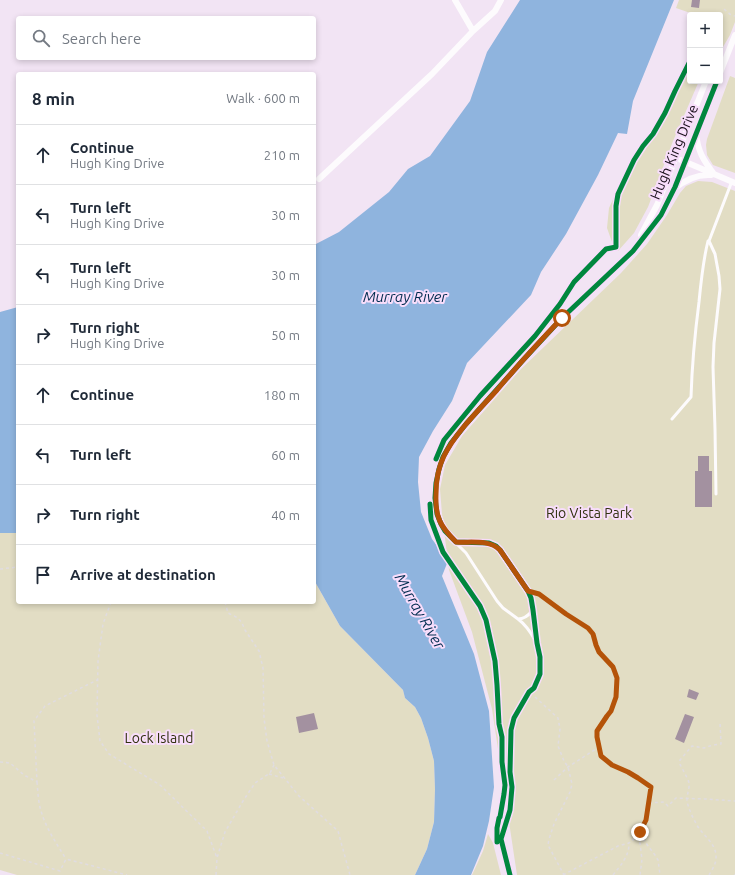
<!DOCTYPE html>
<meta charset="utf-8">
<style>
:root{--surface:#fff;--page:#f2f2f3;--text:#1f2937;--muted:#747a83;--line:#e0e1e3}
body{margin:0;font-family:Ubuntu,sans-serif;background:var(--page);color:var(--text)}
.controls{position:absolute;right:12px;top:12px;display:grid;overflow:hidden;border-radius:4px;box-shadow:0 2px 6px #0003}
.controls button{width:36px;height:36px;display:grid;place-items:center;padding:0;border:0;border-bottom:1px solid var(--line);background:var(--surface);color:var(--text);font:20px sans-serif}
.stop{position:absolute;width:12px;height:12px;margin:-9px;border:3px solid #b45309;border-radius:50%;background:#fff}
.stop.end{background:#b45309;border-color:#fff;box-shadow:0 1px 4px #0008}
.list{margin:0;padding:0;list-style:none}
h2{display:flex;justify-content:space-between;align-items:center;height:52px;margin:0;padding:0 16px;font-size:17px}
h2 small{font-size:13px;font-weight:400;color:var(--muted)}
.list li{display:grid;grid-template-columns:26px 1fr auto;gap:12px;align-items:center;box-sizing:border-box;height:60px;padding:0 16px;border-top:1px solid var(--line)}
.list b{display:block;font-size:15px;white-space:nowrap}
.list p{margin:0;font-size:13px;white-space:nowrap;color:var(--muted)}
.list em{font-size:13px;font-style:normal;color:var(--muted)}
.icon{flex:none;width:22px;height:22px;fill:none;stroke:currentColor;stroke-width:2;stroke-linecap:round;stroke-linejoin:round}
.map{position:relative;flex:none;width:735px;height:875px;overflow:hidden}
.search{position:absolute;background:var(--surface);box-shadow:0 2px 6px #0003;left:16px;top:16px;width:300px;height:44px;display:flex;align-items:center;gap:10px;box-sizing:border-box;padding:0 14px;border-radius:4px;color:var(--muted);font-size:15px}
.panel{position:absolute;background:var(--surface);box-shadow:0 2px 6px #0003;left:16px;top:72px;width:300px;height:532px;border-radius:4px}
.map>svg:first-child{display:block}
.green{fill:#e2ddc4}
.water{fill:#8fb4de}
.building{fill:#a391a0}
.lines{fill:none;stroke-linecap:round;stroke-linejoin:round}
.path{stroke:#e0dce0;stroke-width:1.5;stroke-dasharray:3 3;stroke-linecap:butt}
.lane{stroke:#fdfbfd;stroke-width:3}
.street{stroke:#fdfbfd;stroke-width:6}
.cycleway-casing{stroke:#f8ddfb;stroke-width:8}
.cycleway{stroke:#00873e;stroke-width:5}
.route{stroke:#b45309;stroke-width:5}
.labels{text-anchor:middle;dominant-baseline:central;stroke-width:4;stroke-linejoin:round;paint-order:stroke}
.street-label{font-size:14px;fill:#170e18;stroke:#f8ddfb}
.park-label{font-size:14px;fill:#31320f;stroke:#f8ddfb}
.water-label{font-size:15px;font-style:italic;fill:#002c4f;stroke:#f8ddfb}
</style>
<div class="map">
<svg width="735" height="875" viewBox="0 0 735 875">
<rect width="100%" height="100%" fill="#f2e4f4"/>
<path class="green" d="M679,0H735V22L730,35L720,52V15H696L676,8Z
M690,57V81H699L673,141L648,207L634,233L618,251L612,242L607,228L609,208L629,165L663,113L678,80Z
M730,76L735,78V173L713,165L707,155L706,145L707,139Z
M698,181L712,182L735,191V875H517L492,709L472,632L449,570L442,514L440,489L445,465L462,436L521,369L621,273L647,244L667,215L680,193L686,186Z
M0,533H18V602H314V580L340,626L403,690L405,698L415,707L421,718L428,738L434,761L435,789L434,822L427,849L415,875H17L0,870Z
M488,834L493,843L501,875H472L483,851Z"/>
<path class="water" d="M520,0H674L633,101L627,134L618,133L598,175L566,234L541,272L531,295L467,363L452,401L433,431L419,457L418,482L421,512L432,539L448,561L442,576L474,654L489,711L494,787L489,821L483,846L471,875H415L427,849L434,822L435,789L434,761L428,738L421,718L415,707L405,698L403,690L340,626L314,580V245L339,232L389,192L408,169L430,156L470,101L487,52Z
M18,307V533H0V312Z"/>
<path class="building" d="M692,0H700L699,8L691,7Z
M698,456H709V471H712V507H695V471H698Z
M689,689L699,693L696,700L687,697Z
M314,713L318,729L299,733L296,717Z
M685,714L694,717L684,743L675,739Z"/>
<g class="lines">
<path class="path" d="M724,9L731,15L735,16
M0,569L18,567
M536,593L539,594L566,614L588,628L593,634L596,645L599,653L613,667L617,678L616,697L611,711L607,716L597,731V737L601,756L612,765L627,772L638,778L651,787L648,803L664,802L668,806L676,798L706,799L735,801
M111,602L103,624L98,661L97,715L100,741L109,754L160,785L207,831L217,858
M225,602L228,613L238,618L242,623L245,630L259,651L263,668L264,718L267,741L274,765L299,796L338,831L350,875
M535,697L558,718L560,729L558,746L564,761L568,767L572,784L570,792L554,824L549,839L548,845L564,875
M0,762L10,763L24,775L37,782L34,721L45,706L97,680
M269,774L283,778
M554,780L568,767L599,747
M37,782C38,792 38,803 42,814C47,830 57,844 66,859
M639,834L655,855L658,860L660,875
M639,836L642,859L640,875
M0,853L60,871L66,859L127,875
M216,875L217,858L225,832L243,801L255,783L270,773L274,765
M563,875L618,846L629,843L632,841L640,832L645,824L647,817L648,803
M613,875C621,865 629,856 629,844
M709,875C712,870 716,864 716,858C717,845 705,837 698,827C694,820 690,812 688,805C685,797 690,790 689,783C688,778 682,769 680,764V760L692,746L704,748L713,745L721,744L720,722
M735,875V874"/>
<path class="lane" d="M672,419L691,397C692,365 695,333 699,302C701,281 703,261 708,241
M716,494L715,429L713,367L714,343L720,289L719,276L715,254L709,241L732,181
M456,543L466,553L497,601L503,608L518,619C524,619 528,616 532,611
M518,619C526,625 530,631 535,640"/>
<path class="street" d="M455,0L473,31
M720,73L735,35
M696,134C698,151 703,160 714,174
M681,160L735,183
M319,179L432,74L473,31L495,11L501,0
M674,189C686,179 697,174 711,175
M641,235L657,205L706,81
M510,875L501,839L510,810L512,787L510,772L511,730L514,718L529,692L534,688L540,674V657L537,643L533,610L531,598L528,591L500,550L496,546L489,543L456,542L445,531L441,524L437,514L435,498L436,483L439,469L443,457L451,443L466,424L524,359L562,318L633,251L661,215L675,187L717,81"/>
<g class="cycleway-casing">
<path id="cycleway" d="M436,459L444,440L480,396L535,336L560,304L574,282L606,249L616,247V206L618,194L634,160L643,146L653,134L665,113L675,91L690,61
M430,504L431,520L443,552L480,606L486,620L495,661L497,685L499,724L502,737V762L505,785L504,794L500,817L499,818L497,828V842
M510,875L501,839L510,810L512,787L510,772L511,730L514,718L529,692L534,688L540,674V657L537,643L533,610L531,598L528,591L500,550L496,546L489,543L456,542L445,531L441,524L437,514L435,498L436,483L439,469L443,457L451,443L466,424L524,359L562,318L633,251L661,215L675,187L717,81"/>
</g>
<use href="#cycleway" class="cycleway"/>
</g>
<g class="lines">
<path class="route" d="M562,318C540,341 518,365 497,390C479,410 456,432 444,456C438,468 436,481 436,494C435,517 440,526 456,542C471,543 489,539 500,550L528,591L539,594L566,614L588,628L593,634L596,645L599,652L613,667L617,678L616,697L611,711L607,716L597,731V737L601,756L612,765L628,772L638,778L651,787L646,820L640,832"/>
</g>
<g class="labels">
<g class="street-label">
<text transform="translate(674 152) rotate(-67)">Hugh King Drive</text>
</g>
<g class="park-label">
<text x="589" y="513">Rio Vista Park</text>
<text x="159" y="738">Lock Island</text>
</g>
<g class="water-label">
<text x="405" y="296">Murray River</text>
<text transform="translate(420 611) rotate(60)">Murray River</text>
</g>
</g>
</svg>
<div class="controls">
<button>+</button>
<button>−</button>
</div>
<div class="stop" style="left:562px;top:318px"></div>
<div class="stop end" style="left:640px;top:832px"></div>
<div class="search"><svg class="icon" aria-label="search" viewBox="0 0 24 24"><circle cx="10" cy="10" r="6"/><path d="M15 15l6 6"/></svg>Search here</div>
<section class="panel">
<h2>8 min<small>Walk · 600 m</small></h2>
<ul class="list">
<li><svg class="icon" aria-label="ahead" viewBox="0 0 24 24"><path d="M12 20V5M6 11l6-6 6 6"/></svg><div><b>Continue</b><p>Hugh King Drive</p></div><em>210 m</em></li>
<li><svg class="icon" aria-label="left" viewBox="0 0 24 24"><path d="M17 20v-9H6M10 6l-5 5 5 5"/></svg><div><b>Turn left</b><p>Hugh King Drive</p></div><em>30 m</em></li>
<li><svg class="icon" aria-label="left" viewBox="0 0 24 24"><path d="M17 20v-9H6M10 6l-5 5 5 5"/></svg><div><b>Turn left</b><p>Hugh King Drive</p></div><em>30 m</em></li>
<li><svg class="icon" aria-label="right" viewBox="0 0 24 24"><path d="M7 20v-9h11M14 6l5 5-5 5"/></svg><div><b>Turn right</b><p>Hugh King Drive</p></div><em>50 m</em></li>
<li><svg class="icon" aria-label="ahead" viewBox="0 0 24 24"><path d="M12 20V5M6 11l6-6 6 6"/></svg><div><b>Continue</b></div><em>180 m</em></li>
<li><svg class="icon" aria-label="left" viewBox="0 0 24 24"><path d="M17 20v-9H6M10 6l-5 5 5 5"/></svg><div><b>Turn left</b></div><em>60 m</em></li>
<li><svg class="icon" aria-label="right" viewBox="0 0 24 24"><path d="M7 20v-9h11M14 6l5 5-5 5"/></svg><div><b>Turn right</b></div><em>40 m</em></li>
<li><svg class="icon" aria-label="arrive" viewBox="0 0 24 24"><path d="M6 21V4h12l-3 4 3 4H6"/></svg><div><b>Arrive at destination</b></div></li>
</ul>
</section>
</div>
